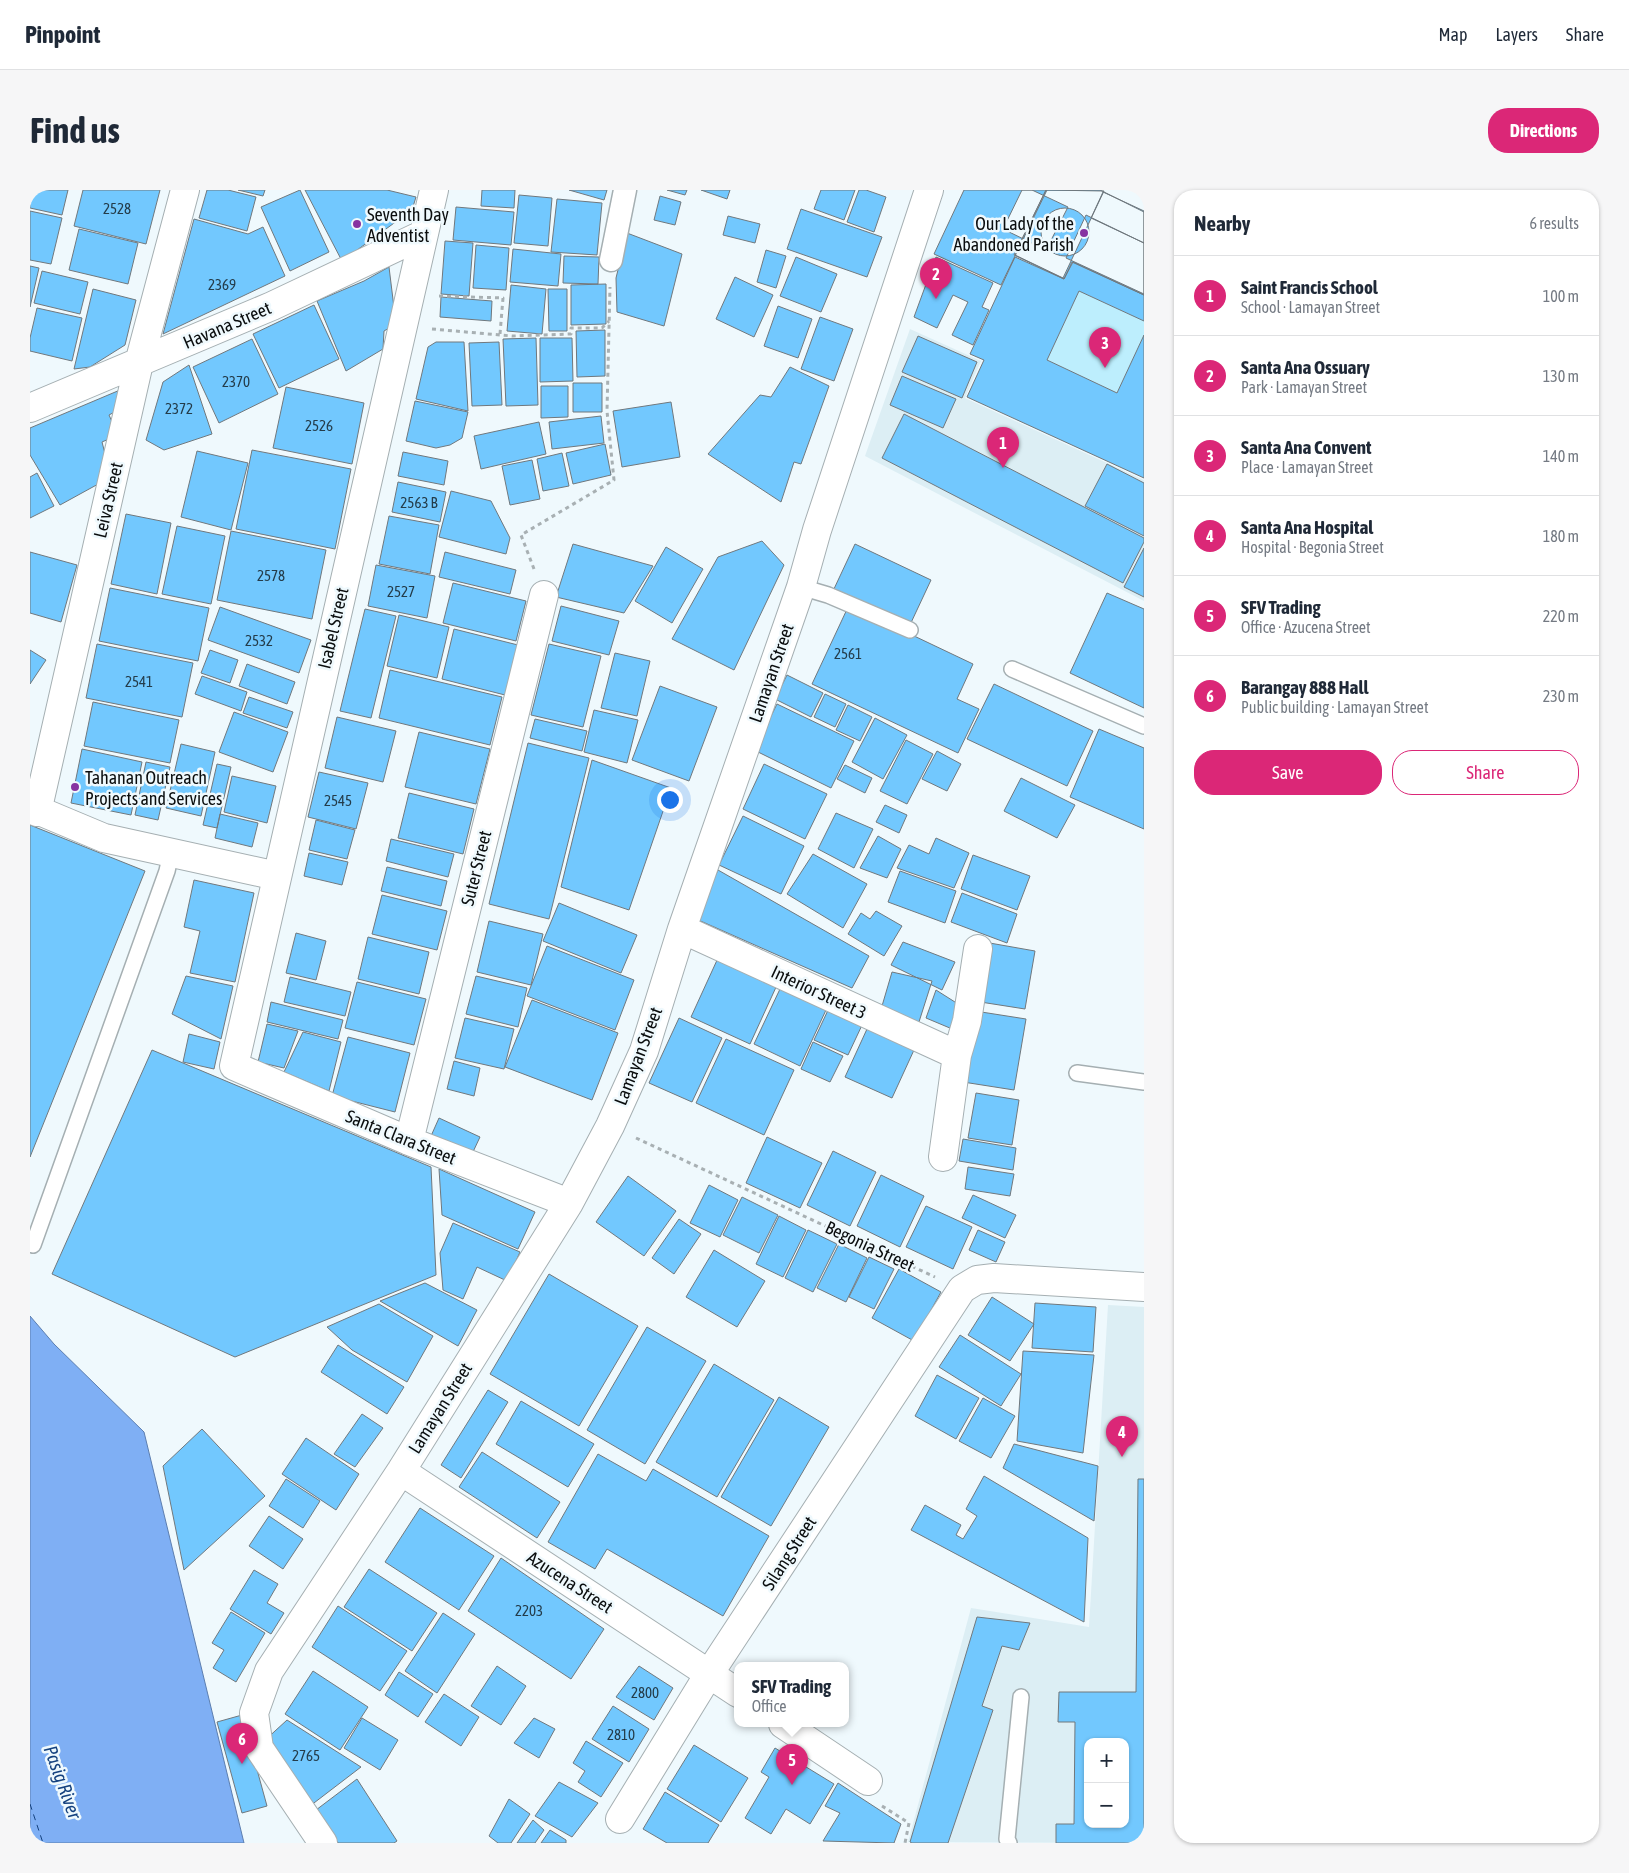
<!DOCTYPE html>
<meta charset="utf-8">
<style>
:root{--surface:#fff;--page:#f6f6f7;--text:#1f2937;--muted:#747a83;--line:#e0e1e3;--accent:#db2777}
body{margin:0;font-family:"Asap Condensed",sans-serif;background:var(--page);color:var(--text)}
.controls{position:absolute;right:15px;bottom:15px;display:grid;overflow:hidden;border-radius:10px;box-shadow:0 1px 4px #0004}
.controls button{width:45px;height:45px;display:grid;place-items:center;padding:0;border:0;border-bottom:1px solid var(--line);background:var(--surface);color:var(--text);font:25px sans-serif}
.you{position:absolute;left:639px;top:609px;width:18px;height:18px;margin:-12px;border:4px solid #fff;border-radius:50%;background:#1a73e8;box-shadow:0 0 0 8px #1a73e833}
.badge{display:grid;place-items:center;width:32px;height:32px;border-radius:50%;background:var(--accent);color:#fff;font-size:16px;font-weight:700}
.pin{position:absolute;translate:-50% -41px;filter:drop-shadow(0 1px 2px #0008)}
.pin::after{content:'';position:absolute;top:26px;width:18px;height:15px;background:inherit;clip-path:polygon(0 0,100% 0,50% 100%)}
.popup{position:absolute;left:704px;top:1472px;width:115px;height:65px;box-sizing:border-box;display:grid;place-content:center;border-radius:10px;background:var(--surface);filter:drop-shadow(0 1px 4px #0005);font-size:16px;white-space:nowrap;color:var(--muted)}
.popup b{font-size:19px;color:var(--text)}
.popup::after{content:'';position:absolute;left:50%;top:100%;margin-left:-10px;border:10px solid transparent;border-top-color:var(--surface)}
.list{margin:0;padding:0;list-style:none}
h2{display:flex;justify-content:space-between;align-items:center;height:65px;margin:0;padding:0 20px;font-size:21px}
h2 small{font-size:16px;font-weight:400;color:var(--muted)}
.list li{display:grid;grid-template-columns:32px 1fr auto;gap:15px;align-items:center;box-sizing:border-box;height:80px;padding:0 20px;border-top:1px solid var(--line)}
.list b{display:block;font-size:19px;white-space:nowrap}
.list p{margin:0;font-size:16px;white-space:nowrap;color:var(--muted)}
.list em{font-size:16px;font-style:normal;color:var(--muted)}
.actions{display:flex;gap:10px;padding:15px 20px}
.actions a{flex:1;padding:11px 0;border:1px solid var(--accent);border-radius:20px;text-align:center;font-size:18px;color:var(--accent)}
.actions .main{background:var(--accent);color:#fff}
.map{position:relative;flex:none;width:1114px;height:1653px;overflow:hidden;border-radius:20px}
header{display:flex;align-items:center;gap:30px;box-sizing:border-box;height:70px;padding:0 25px;background:var(--surface);border-bottom:1px solid var(--line)}
header strong{font-size:24px}
nav{display:flex;gap:28px;margin-inline-start:auto;font-size:18px}
.intro{display:flex;align-items:center;justify-content:space-between;box-sizing:border-box;height:120px;padding:0 30px}
h1{margin:0;font-size:35px}
.button{padding:12px 22px;border-radius:20px;background:var(--accent);color:#fff;font-size:18px;font-weight:700}
main{display:flex;gap:30px;padding:0 30px}
aside{flex:1;background:var(--surface);border-radius:20px;box-shadow:0 1px 4px #0004}
.map>svg:first-child{display:block}
.built{fill:#dceef4;fill-rule:evenodd}
.green{fill:#bdeefd}
.water{fill:#7faff4;stroke:#5c7eaf}
.lines{fill:none;stroke-linecap:round;stroke-linejoin:round}
.ferry{stroke:#15427f;stroke-width:1;stroke-dasharray:6 5;stroke-linecap:butt}
.building{fill:#72c8fe;stroke:#70787d;fill-rule:evenodd}
.service-casing{stroke:#a5afb2;stroke-width:18}
.pedestrian-casing{stroke:#a5afb2;stroke-width:25}
.minor-casing{stroke:#a5afb2;stroke-width:30}
.path{stroke:#a8b0b3;stroke-width:3;stroke-dasharray:4 4;stroke-linecap:butt}
.service{stroke:#fff;stroke-width:15}
.pedestrian{stroke:#fff;stroke-width:22}
.minor{stroke:#fff;stroke-width:28}
.poi-dot{fill:#8733a1;stroke:#eff9fd;stroke-width:2}
.labels{text-anchor:middle;dominant-baseline:central;stroke-width:5;stroke-linejoin:round;paint-order:stroke}
.number-label{font-size:15px;fill:#243c4a}
.poi-label{font-size:18px;fill:#0a0d0e;stroke:#eff9fd;text-anchor:start}
.street-label{font-size:18px;fill:#0a0d0e;stroke:#eff9fd}
.water-label{font-size:19px;font-style:italic;fill:#15427f;stroke:#eff9fd}
</style>
<header>
<strong>Pinpoint</strong>
<nav><a>Map</a><a>Layers</a><a>Share</a></nav>
</header>
<div class="intro"><h1>Find us</h1><a class="button">Directions</a></div>
<main>
<div class="map">
<svg width="1114" height="1653" viewBox="0 0 1114 1653">
<rect width="100%" height="100%" fill="#eff9fd"/>
<path class="built" d="M880,139L951,171L935,208L1114,290V411L835,266Z
M1078,1115L1114,1117V1653L878,1652L941,1418L1059,1437ZM1058,1552H1095V1634H1058Z"/>
<path class="green" d="M1049,101L1114,131V145L1087,203L1017,170Z"/>
<path class="water" d="M0,1126L24,1154L114,1242L214,1653H0Z"/>
<g class="lines">
<path class="ferry" d="M0,1614L13,1653"/>
</g>
<path class="building" d="M0,0H38L32,25L0,18Z
M53,0H130L116,54L44,36Z
M177,0H198L226,7L217,41L169,28Z
M208,0H235L233,6Z
M270,0L299,62L260,81L231,17Z
M275,0H357L386,7L382,20L312,71Z
M452,0H485L484,18L451,16Z
M539,0H577L574,10Z
M637,0H657L655,5Z
M671,0H700L697,9Z
M791,0H825L814,30L784,19Z
M829,0H836L856,7L844,42L817,32Z
M934,0H1017L971,95L904,64Z
M992,0H1002L1038,17L1016,60L973,39Z
M1016,0L1074,1L1033,88L985,65Z
M1016,0H1070L1114,22V105L1042,72L1034,89L984,65Z
M1073,2L1114,21V53L1061,28Z
M489,5L522,8L518,56L484,53Z
M630,6L651,12L645,35L624,30Z
M527,9L572,13L567,65L521,62Z
M426,17L484,22L481,55L423,50Z
M1011 42a24 24 0 1 1 48 0a24 24 0 1 1-48 0Z
M771,19L852,47L837,87L757,59Z
M0,21L32,28L21,74L0,70Z
M1056,25L1114,53V104L1036,68Z
M698,26L730,34L725,53L693,45Z
M164,29L218,44L233,37L255,86L133,144Z
M49,39L108,53L98,94L39,80Z
M597,43L652,64L634,136L587,122L586,88Z
M415,51L443,53L439,106L411,104Z
M446,55L479,58L476,100L443,98Z
M483,59L531,64L528,96L480,92Z
M736,60L756,66L746,98L727,92Z
M534,66L569,67L568,94L533,93Z
M766,67L807,84L791,122L750,106Z
M906,67L963,93L952,117L959,120L943,155L922,145L938,112L923,105L907,138L884,127Z
M985,67L1034,89L1043,72L1114,105V131L1049,101L1017,170L1087,203L1114,145V288L937,207L954,170L940,164Z
M0,76L9,78L0,117Z
M359,77L366,134L354,141L353,159L316,181L287,111L334,91Z
M12,81L58,92L50,124L4,113Z
M705,87L743,105L724,147L686,129Z
M576,94V134L541,135V95Z
M481,95L516,99L512,144L477,141Z
M63,99L106,110L95,155L60,177L44,179Z
M518,99H537V141H519Z
M411,107L462,111L461,131L410,127Z
M284,115L309,169L249,198L223,144Z
M748,116L782,129L768,168L734,156Z
M7,118L52,128L42,171L0,161V148Z
M790,127L823,139L804,191L771,179Z
M575,140V186L547,187L546,141Z
M888,146L947,172L932,208L872,182Z
M506,148L508,215L476,216L473,149Z
M510,148H542L543,191L510,192Z
M222,149L248,204L189,233L163,177Z
M406,152H434L438,221L386,209L398,157Z
M469,152L472,215L442,216L439,153Z
M159,175L182,244L134,260L116,250L133,192Z
M760,177L799,196L771,274L764,272L751,312L678,264L730,205L741,207Z
M872,186L926,209L913,238L860,215Z
M543,193H572V222H543Z
M511,196H538V227L511,228Z
M256,197L334,213L322,274L243,258Z
M90,200L92,218L79,225L88,245L72,252L81,287L30,315L0,265V238Z
M385,211L438,222L432,248L420,255L406,258L376,251Z
M641,212L650,267L592,277L583,221Z
M874,224L1114,348V352L1093,393L852,268Z
M571,226L574,253L522,259L519,232Z
M509,232L516,264L451,279L444,246Z
M575,254L581,285L543,294L536,263Z
M222,260L321,279L305,359L206,339Z
M167,261L218,273L201,340L151,327Z
M373,262L418,271L414,295L368,286Z
M532,263L539,296L513,301L507,269Z
M502,270L510,309L480,315L472,276Z
M1077,274L1114,293V346L1055,316Z
M7,283L24,316L0,328V287Z
M368,292L416,302L410,332L362,322Z
M421,301L461,311L480,348L476,364L409,347Z
M96,324L141,333L127,404L81,394Z
M359,326L409,335L400,384L349,374Z
M147,336L195,346L181,414L132,404Z
M201,341L296,360L282,429L187,410Z
M732,351L754,375L704,480L642,449L688,367Z
M543,354L623,376L594,423L526,407Z
M825,354L901,390L879,437L803,401Z
M636,357L673,379L642,433L605,411Z
M1114,358V407L1094,397Z
M0,362L47,375L31,432L0,423Z
M415,362L486,380L480,404L409,387Z
M346,375L405,386L397,428L338,416Z
M423,393L496,411L486,451L413,433Z
M80,398L179,418L168,471L69,451Z
M1077,403L1114,419V518L1040,483Z
M819,415L943,474L927,509L949,519L928,563L782,494Z
M531,416L589,431L579,465L522,451Z
M190,417L281,450L269,483L178,450Z
M335,419L366,426L341,528L310,521Z
M369,425L419,437L407,488L357,476Z
M424,439L488,455L475,505L412,489Z
M67,454L163,473L152,527L56,508Z
M519,454L571,466L553,537L501,525Z
M0,460L16,470L0,494Z
M180,460L208,470L200,493L171,483Z
M585,463L620,471L607,526L571,518Z
M217,474L265,492L257,514L209,496Z
M360,480L472,507L460,555L349,528Z
M757,485L793,503L781,527L745,509Z
M172,486L217,502L211,521L165,504Z
M964,494L1063,541L1037,596L937,549Z
M630,496L687,517L659,591L602,570Z
M795,504L816,514L805,537L784,527Z
M219,507L263,522L257,538L213,523Z
M63,512L149,530L140,573L54,556Z
M747,514L824,551L801,598L724,560Z
M818,515L842,527L830,551L806,540Z
M564,520L608,530L597,573L554,562Z
M204,522L258,542L243,582L189,562Z
M307,527L366,541L353,592L295,578Z
M845,528L877,545L853,589L822,572Z
M505,529L557,541L552,561L500,548Z
M1069,539L1114,558V639L1040,607Z
M389,542L460,559L446,614L375,597Z
M876,550L903,564L877,614L850,601Z
M498,553L559,568L519,729L459,714Z
M151,554L185,562L171,626L136,618Z
M52,559L112,572L101,625L41,613Z
M907,561L931,574L917,601L892,589Z
M562,570L641,598L599,720L531,697Z
M116,572L140,577L128,630L105,625Z
M187,574L201,577L187,638L173,635Z
M734,574L797,604L775,649L713,619Z
M815,575L842,588L835,603L807,589Z
M289,582L338,593L326,639L278,627Z
M202,586L246,596L237,633L194,622Z
M991,588L1045,615L1027,648L974,621Z
M379,603L444,619L433,664L368,648Z
M855,615L877,625L869,643L846,632Z
M806,623L843,639L824,678L788,659Z
M190,624L228,633L222,657L185,648Z
M713,626L774,656L751,704L689,675Z
M286,630L325,640L317,669L279,660Z
M0,635L115,681L0,967Z
M848,646L871,659L857,688L830,678Z
M906,648L939,663L924,698L867,678L879,655L899,664Z
M361,649L424,664L418,687L356,671Z
M279,663L318,672L312,695L274,686Z
M783,664L837,694L813,738L757,704Z
M943,665L1000,686L987,720L931,699Z
M357,677L417,691L411,716L351,701Z
M688,680L839,766L822,798L666,729Z
M870,681L926,701L915,733L858,712Z
M164,690L224,703L205,792L160,783L170,741L154,737Z
M932,703L987,724L977,753L921,732Z
M352,705L417,721L407,760L342,744Z
M529,713L607,745L591,783L513,751Z
M846,721L872,736L854,766L818,744L831,723L840,729Z
M459,731L513,744L501,795L447,782Z
M266,743L296,751L286,790L256,783Z
M338,747L399,762L389,804L328,789Z
M873,752L925,772L912,800L861,775Z
M954,752L1005,761L995,819L944,811Z
M517,756L604,790L585,840L497,806Z
M688,768L747,795L720,854L661,827Z
M862,782L902,791L888,835L852,816Z
M156,786L203,796L191,849L142,824Z
M446,786L497,798L488,837L436,824Z
M260,787L321,802L315,826L254,812Z
M327,792L396,809L384,855L315,838Z
M750,799L796,820L770,876L724,854Z
M906,800L936,819L927,841L896,828Z
M502,810L588,843L562,910L475,877Z
M241,812L313,830L308,849L237,832Z
M799,818L833,833L818,865L784,850Z
M945,821L996,829L984,900L933,892Z
M435,828L484,839L474,879L425,868Z
M649,828L692,848L662,912L619,893Z
M237,834L268,841L254,878L228,872Z
M837,839L884,860L862,908L815,887Z
M273,842L311,852L299,901L254,882Z
M159,844L190,852L184,879L153,872Z
M318,847L380,863L365,922L302,906Z
M696,849L764,880L734,945L666,913Z
M783,852L813,866L800,892L771,879Z
M122,860L401,977L406,1085L205,1167L22,1084Z
M424,871L450,878L444,906L417,899Z
M946,903L989,910L982,955L938,948Z
M409,928L450,947L442,964L401,946Z
M737,947L792,973L770,1018L716,993Z
M933,949L986,958L983,980L929,971Z
M803,961L846,982L820,1036L777,1015Z
M938,977L984,984L980,1006L935,999Z
M409,979L505,1022L488,1059L412,1025Z
M851,985L894,1006L870,1057L827,1036Z
M598,986L646,1021L614,1066L566,1032Z
M679,995L708,1010L690,1047L660,1033Z
M943,1005L986,1025L975,1048L932,1028Z
M712,1007L748,1025L729,1063L693,1045Z
M896,1016L942,1037L923,1079L876,1057Z
M749,1026L776,1040L753,1087L726,1074Z
M649,1029L671,1044L644,1084L622,1068Z
M423,1033L490,1062L477,1091L447,1077L433,1109L413,1100L410,1063Z
M778,1040L807,1054L783,1102L755,1088Z
M948,1040L975,1052L966,1072L939,1060Z
M809,1054L837,1068L816,1112L787,1098Z
M684,1060L735,1091L707,1137L656,1107Z
M839,1067L864,1079L844,1119L819,1107Z
M869,1079L911,1102L884,1151L842,1128Z
M519,1084L608,1136L549,1236L460,1184Z
M395,1093L447,1120L428,1156L350,1111Z
M962,1107L1004,1134L980,1171L938,1145Z
M1005,1113L1066,1117L1063,1162L1002,1158Z
M349,1114L403,1146L377,1192L322,1160L297,1137Z
M617,1137L676,1171L615,1274L557,1240Z
M930,1145L991,1184L971,1216L909,1177Z
M308,1155L374,1197L357,1224L291,1182Z
M993,1161L1064,1165L1053,1263L987,1251Z
M684,1174L744,1210L687,1307L626,1272Z
M907,1185L949,1208L926,1249L885,1226Z
M458,1200L478,1212L431,1288L411,1275Z
M749,1207L799,1237L741,1336L691,1307Z
M953,1208L985,1226L961,1268L929,1251Z
M491,1211L564,1254L538,1297L466,1254Z
M332,1224L353,1238L325,1277L304,1264Z
M172,1239L235,1306L154,1380L133,1276Z
M276,1248L329,1284L306,1320L252,1284Z
M984,1254L1068,1276L1064,1331L973,1278Z
M452,1262L530,1312L507,1348L429,1297Z
M568,1264L616,1291L623,1279L739,1346L693,1426L577,1359L565,1379L518,1352Z
M954,1286L1058,1348L1054,1432L881,1340L895,1315L931,1335L926,1345L933,1349L947,1326L936,1319Z
M256,1289L290,1311L273,1338L239,1316Z
M1108,1289H1114V1653H1026V1634H1044L1045,1532H1028L1029,1502H1106ZM1058,1552H1095V1634H1058Z
M390,1318L464,1366L429,1420L355,1372Z
M239,1326L273,1349L253,1379L219,1356Z
M471,1368L574,1439L541,1489L438,1421Z
M339,1379L407,1423L382,1461L314,1417Z
M224,1380L248,1394L237,1413L254,1423L241,1444L200,1419Z
M308,1416L377,1461L350,1501L282,1457Z
M201,1422L235,1443L206,1492L183,1478L194,1460L182,1453Z
M413,1423L445,1444L407,1503L375,1481Z
M947,1427L1000,1433L989,1460L972,1456L952,1516L963,1520L918,1653H882L880,1652Z
M467,1476L496,1496L471,1535L441,1516Z
M609,1476L643,1498L624,1530L586,1507Z
M283,1481L338,1517L310,1560L255,1524Z
M369,1482L403,1504L388,1527L355,1505Z
M414,1504L449,1527L431,1556L395,1532Z
M583,1516L619,1539L599,1572L562,1549Z
M212,1525L237,1616L212,1623L187,1532Z
M332,1528L368,1550L350,1580L314,1558Z
M504,1528L525,1539L509,1568L484,1553Z
M257,1530L331,1577L280,1616L233,1552Z
M556,1551L593,1573L571,1607L548,1592L555,1581L543,1573Z
M664,1555L718,1588L691,1632L637,1599Z
M745,1558L804,1594L780,1634L756,1619L741,1644L715,1628L739,1587L731,1582Z
M327,1589L367,1651L364,1653H308L286,1620Z
M529,1592L568,1613L542,1647L505,1626Z
M808,1593L871,1634L864,1653L793,1651L810,1623L795,1616Z
M635,1602L689,1635L678,1653H637L613,1639Z
M479,1609L500,1624L481,1653H468L459,1646Z
M503,1630L514,1640L505,1653H487Z
M520,1640L536,1650V1653H511Z"/>
<g class="lines">
<g class="service-casing">
<path id="service" d="M771,397L798,405L880,440
M982,479L1114,536
M1047,883L1114,892
M3,1055L137,681L141,663
M979,1653L977,1649L991,1507"/>
</g>
<g class="pedestrian-casing">
<path id="pedestrian" d="M581,70L595,0"/>
</g>
<g class="minor-casing">
<path id="minor" d="M404,0L204,876L379,951L539,1013
M0,218L242,116L392,45
M0,617L74,648L247,686
M7,622L109,173L155,0
M652,739L927,865
M379,951L514,405
M913,967L927,865L937,831L948,759
M371,1281L708,1503
M753,1534L838,1591
M590,1629L679,1484L932,1099L947,1090L964,1088L1114,1097
M293,1653L229,1558L224,1523L239,1481L371,1281L539,1013L580,936L614,861L652,739L771,397L787,340L899,0"/>
</g>
<path class="path" d="M409,106L473,108L470,144
M402,139L482,146L541,144V138H572L579,131
M504,379L491,345L584,290L577,221L580,97
M606,948L905,1087
M852,1616L879,1633L875,1653"/>
<use href="#service" class="service"/>
<use href="#pedestrian" class="pedestrian"/>
<use href="#minor" class="minor"/>
</g>
<g class="poi-dot">
<circle cx="327" cy="34" r="5"/>
<circle cx="1054" cy="43" r="5"/>
<circle cx="45" cy="597" r="5"/>
</g>
<g class="labels">
<g class="number-label">
<text x="87" y="18">2528</text>
<text x="192" y="94">2369</text>
<text x="206" y="191">2370</text>
<text x="149" y="218">2372</text>
<text x="289" y="235">2526</text>
<text x="389" y="312">2563 B</text>
<text x="241" y="385">2578</text>
<text x="371" y="401">2527</text>
<text x="229" y="450">2532</text>
<text x="818" y="463">2561</text>
<text x="109" y="491">2541</text>
<text x="308" y="610">2545</text>
<text x="499" y="1420">2203</text>
<text x="615" y="1502">2800</text>
<text x="591" y="1544">2810</text>
<text x="276" y="1565">2765</text>
</g>
<g class="poi-label">
<text x="337" y="24">Seventh Day<tspan x="337" dy="21">Adventist</tspan></text>
<text x="1044" y="33" text-anchor="end">Our Lady of the<tspan x="1044" dy="21">Abandoned Parish</tspan></text>
<text x="55" y="587">Tahanan Outreach<tspan x="55" dy="21">Projects and Services</tspan></text>
</g>
<g class="street-label">
<text transform="translate(197 135) rotate(-23)">Havana Street</text>
<text transform="translate(78 310) rotate(-77)">Leiva Street</text>
<text transform="translate(303 438) rotate(-77)">Isabel Street</text>
<text transform="translate(741 483) rotate(-71)">Lamayan Street</text>
<text transform="translate(446 678) rotate(-76)">Suter Street</text>
<text transform="translate(789 802) rotate(25)">Interior Street 3</text>
<text transform="translate(608 866) rotate(-69)">Lamayan Street</text>
<text transform="translate(371 947) rotate(22)">Santa Clara Street</text>
<text transform="translate(840 1056) rotate(25)">Begonia Street</text>
<text transform="translate(410 1218) rotate(-58)">Lamayan Street</text>
<text transform="translate(759 1363) rotate(-57)">Silang Street</text>
<text transform="translate(540 1392) rotate(33)">Azucena Street</text>
</g>
<g class="water-label">
<text transform="translate(33 1592) rotate(70)">Pasig River</text>
</g>
</g>
</svg>
<div class="controls">
<button>+</button>
<button>−</button>
</div>
<div class="you"></div>
<div class="pin badge" style="left:973px;top:278px">1</div>
<div class="pin badge" style="left:906px;top:109px">2</div>
<div class="pin badge" style="left:1075px;top:178px">3</div>
<div class="pin badge" style="left:1092px;top:1267px">4</div>
<div class="pin badge" style="left:762px;top:1595px">5</div>
<div class="popup"><b>SFV Trading</b>Office</div>
<div class="pin badge" style="left:212px;top:1574px">6</div>
</div>
<aside>
<h2>Nearby<small>6 results</small></h2>
<ul class="list">
<li><span class="badge">1</span><div><b>Saint Francis School</b><p>School · Lamayan Street</p></div><em>100 m</em></li>
<li><span class="badge">2</span><div><b>Santa Ana Ossuary</b><p>Park · Lamayan Street</p></div><em>130 m</em></li>
<li><span class="badge">3</span><div><b>Santa Ana Convent</b><p>Place · Lamayan Street</p></div><em>140 m</em></li>
<li><span class="badge">4</span><div><b>Santa Ana Hospital</b><p>Hospital · Begonia Street</p></div><em>180 m</em></li>
<li><span class="badge">5</span><div><b>SFV Trading</b><p>Office · Azucena Street</p></div><em>220 m</em></li>
<li><span class="badge">6</span><div><b>Barangay 888 Hall</b><p>Public building · Lamayan Street</p></div><em>230 m</em></li>
</ul>
<div class="actions"><a class="main">Save</a><a>Share</a></div>
</aside>
</main>
